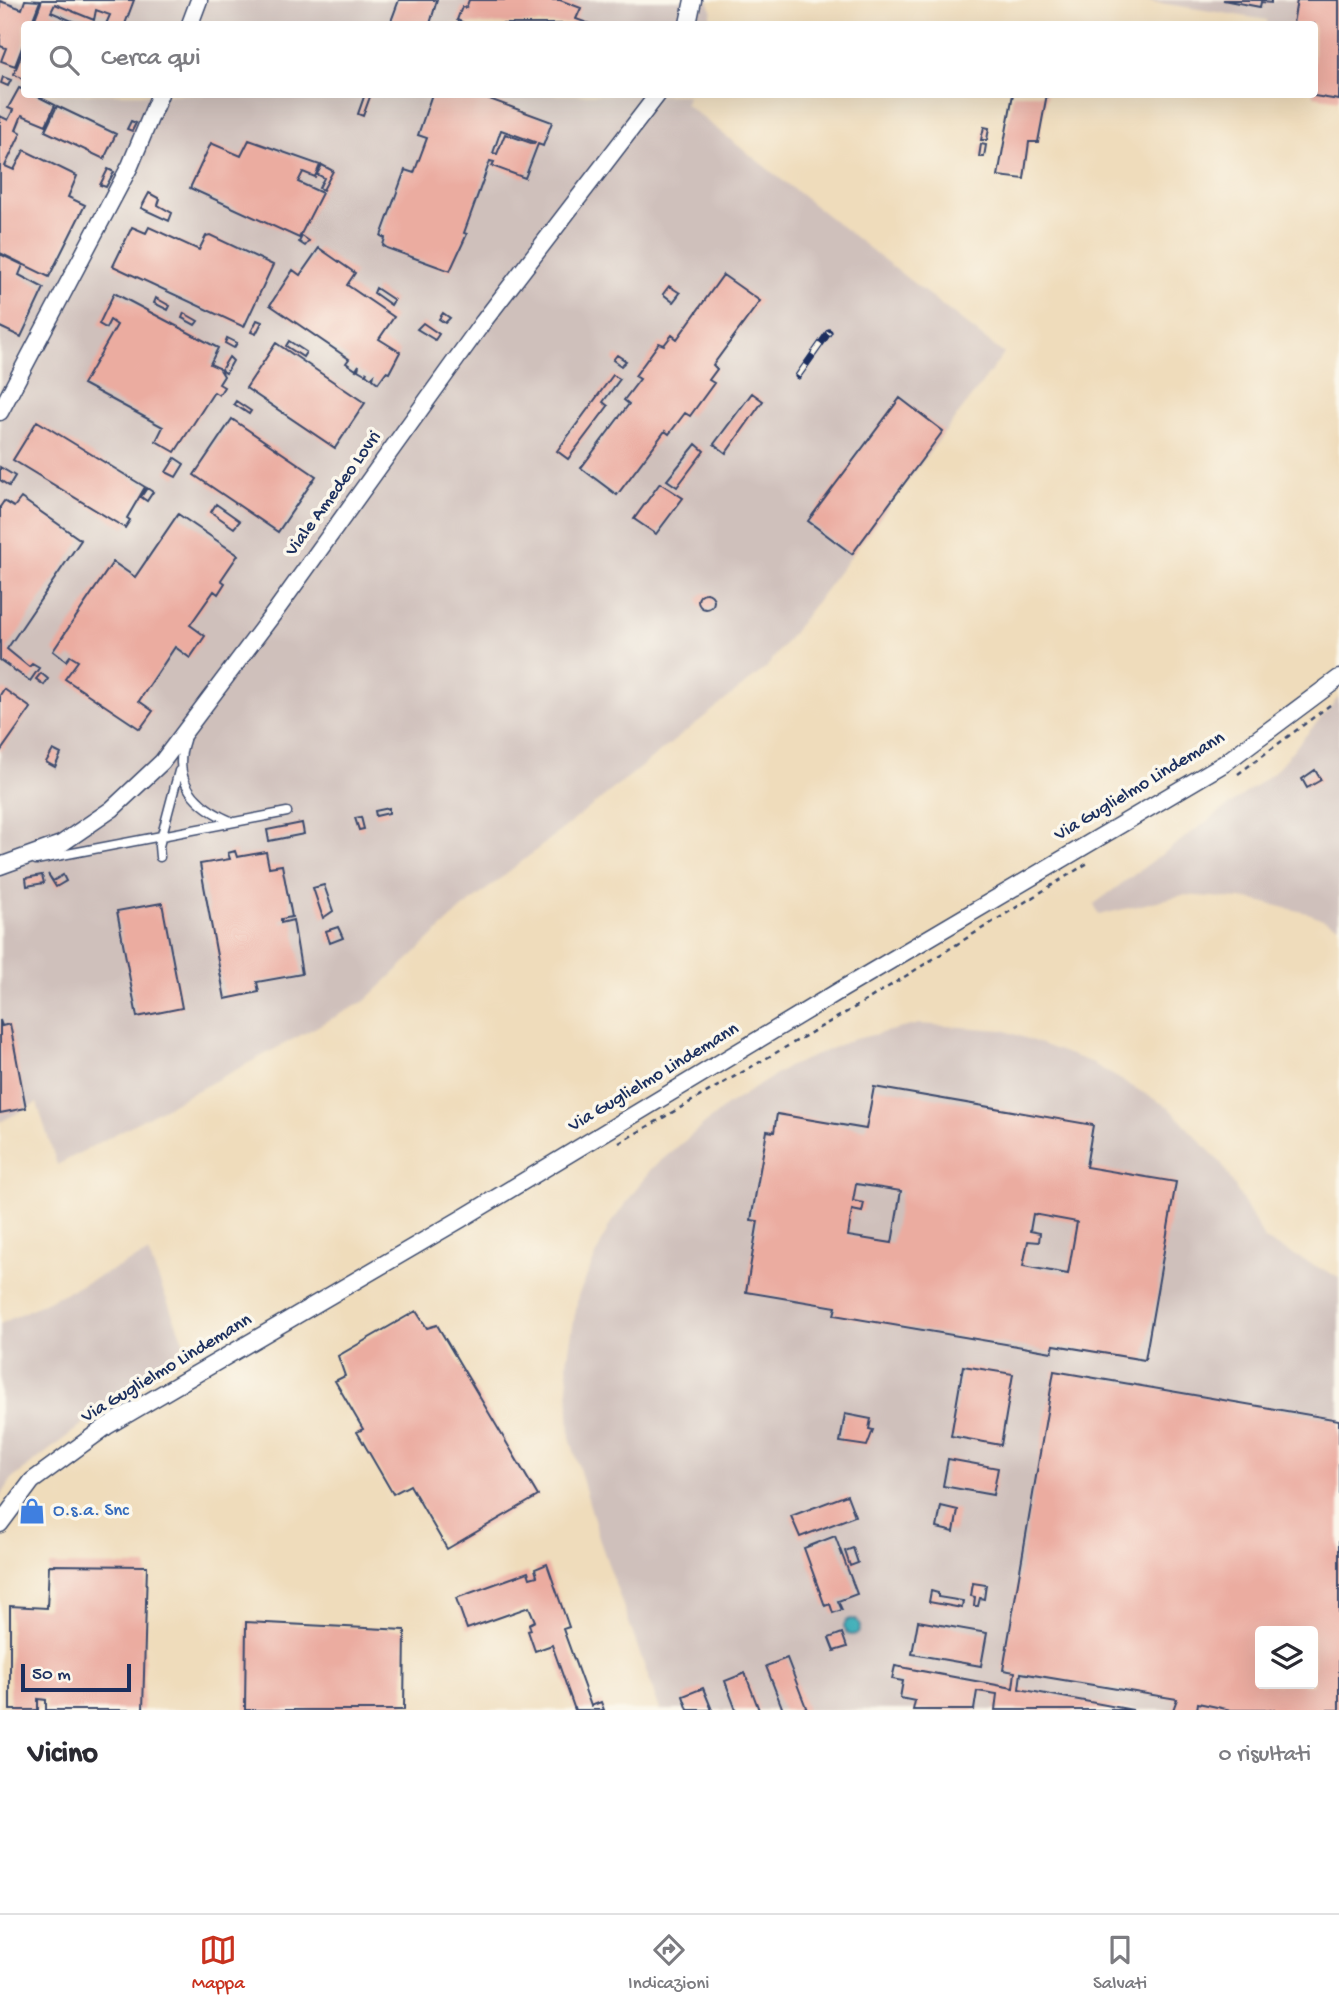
<!DOCTYPE html>
<html lang="it">
<style>
:root{--surface:#fff;--page:#f7f7f7;--text:#2b2b33;--muted:#7c7c81;--line:#e1e1e2;--accent:#c8321e}
body{margin:0;font-family:"Gochi Hand",sans-serif;background:var(--page);color:var(--text)}
.controls{position:absolute;right:21px;bottom:21px;display:grid;overflow:hidden;border-radius:7px;box-shadow:0 7px 28px #0002}
.controls button{width:63px;height:63px;display:grid;place-items:center;padding:0;border:0;border-bottom:2px solid var(--line);background:var(--surface);color:var(--text);font:35px sans-serif}
.scale{position:absolute;left:21px;bottom:18px;width:110px;box-sizing:border-box;padding-left:7px;border:4px solid #1b2f5e;border-top:0;font-size:19px;line-height:24px;white-space:nowrap;color:#1b2f5e;-webkit-text-stroke:5px #fbf7ec;paint-order:stroke}
.list{margin:0;padding:0;list-style:none}
h2{display:flex;justify-content:space-between;align-items:center;height:91px;margin:0;padding:0 28px;font-size:30px}
h2 small{font-size:23px;font-weight:400;color:var(--muted)}
.icon{flex:none;width:38px;height:38px;fill:none;stroke:currentColor;stroke-width:2;stroke-linecap:round;stroke-linejoin:round}
.map{position:relative;flex:none;width:1339px;height:1710px;overflow:hidden}
.search{position:absolute;background:var(--surface);box-shadow:0 7px 28px #0002;left:21px;right:21px;top:21px;height:77px;display:flex;align-items:center;gap:18px;box-sizing:border-box;padding:0 24px;border-radius:7px;color:var(--muted);font-size:26px}
.sheet{height:203px;background:var(--surface)}
nav{display:flex;justify-content:space-around;align-items:center;box-sizing:border-box;height:98px;border-top:2px solid var(--line);background:var(--surface);font-size:19px;color:var(--muted)}
nav a{display:grid;justify-items:center;gap:4px}
nav .on{color:var(--accent)}
.map>svg:first-child{display:block}
.industrial{fill:#cfc0bb;fill-rule:evenodd}
.water{fill:#3eaeb8;stroke:#2c6e8b;stroke-width:2}
.building{fill:#ebaca0;fill-rule:evenodd}
.lines{fill:none;stroke-linecap:round;stroke-linejoin:round}
.service-casing{stroke:#3b496c;stroke-width:11}
.minor-casing{stroke:#3b496c;stroke-width:19}
.path{stroke:#3b496c;stroke-width:2.5;stroke-dasharray:5 5;stroke-linecap:butt}
.service{stroke:#fff;stroke-width:8}
.minor{stroke:#fff;stroke-width:16}
.rail-casing{stroke:#1b2f5e;stroke-width:7}
.rail{stroke:#fbf7ec;stroke-width:4.5;stroke-dasharray:13;stroke-linecap:butt}
.labels{text-anchor:middle;dominant-baseline:central;stroke-width:7;stroke-linejoin:round;paint-order:stroke}
.street-label{font-size:19px;fill:#1b2f5e;stroke:#fbf7ec}
.shop-label{font-size:19px;fill:#366cbe;stroke:#fbf7ec;text-anchor:start}
</style>
<div class="map">
<svg width="1339" height="1710" viewBox="0 0 1339 1710">
<rect width="100%" height="100%" fill="#fbf7ec"/>
<filter id="ink" filterUnits="userSpaceOnUse"><feTurbulence type="fractalNoise" baseFrequency=".0143" numOctaves="2"/><feDisplacementMap in="SourceGraphic" scale="14" xChannelSelector="R" yChannelSelector="G"/><feConvolveMatrix kernelMatrix="1 2 1 2 8 2 1 2 1" color-interpolation-filters="sRGB"/></filter>
<filter id="wash" filterUnits="userSpaceOnUse"><feTurbulence type="fractalNoise" baseFrequency=".00686" numOctaves="4" result="noise"/><feDisplacementMap in="SourceGraphic" scale="28" xChannelSelector="R" yChannelSelector="G"/><feGaussianBlur stdDeviation="1.57" result="paint"/><feColorMatrix in="noise" values="0 0 0 0 0 0 0 0 0 0 0 0 0 0 0 0 0 1.4 0 .05"/><feComposite in="paint" operator="in"/></filter>
<g filter="url(#wash)">
<rect width="100%" height="100%" fill="#efdcbb"/>
<path class="industrial" d="M0,0H708L712,11L708,24H24V94L688,95L685,104L1004,354L766,668L462,909L365,1001L57,1165L37,1103L0,1122Z
M1141,0H1339V99L1313,95L1314,24H1267V20Z
M1339,697V926L1311,914L1253,900L1183,895L1099,915L1094,904L1273,773Z
M919,1024L1003,1030L1090,1062L1168,1107L1222,1164L1265,1240L1339,1278V1710H660L601,1544L570,1437L567,1362L578,1296L609,1226L651,1169L726,1106L788,1067L851,1040ZM1260,1631H1313V1684H1260Z
M148,1253L185,1345L12,1479L0,1498V1324Z"/>
<path class="water" d="M844 1627a8 8 0 1 1 16 0a8 8 0 1 1-16 0Z"/>
<g id="blocks">
<path class="building" d="M25,0L40,1L31,24H24V42L15,66L1,61L6,48L0,46V1L22,9Z
M42,0H134L125,24H106L110,15L96,10L94,20L55,4L51,12L79,24H33Z
M399,0H437L430,24H390Z
M469,0H560L581,8L576,19L590,24H461L462,22L457,20L462,7L466,8Z
M1223,0H1271V3L1261,2L1260,7Z
M1297,0H1339V100L1314,96V24H1293Z
M24,48V80L14,74Z
M3,77L11,80L8,86L1,83Z
M19,88L24,90V94H33L55,105L46,125L22,115L16,130L21,133L5,166L14,170L24,150L77,176L68,197L85,205L49,277L0,253V116L8,120L13,110L8,108Z
M365,94H371L363,116L358,114Z
M432,94H476L552,122L543,146L538,144L525,178L492,166L494,162L490,161L464,233L467,234L450,271L387,248L383,245L385,238L381,236L405,170L414,173L427,138L418,135ZM501,130L535,142L534,144L505,134L497,154L493,153Z
M1013,94H1047L1038,142H1029L1024,179L998,176Z
M57,106L116,134L104,159L45,131Z
M131,121L136,123L132,131L127,129Z
M984,127L989,128L987,140H981Z
M249,140L320,165L315,177L303,172L298,182L322,193L299,238L190,188L211,143L241,156Z
M981,144L986,145L984,157H979Z
M322,165L333,171L323,190L319,188L324,178L317,174Z
M108,169L114,172L106,187L100,185Z
M149,193L160,199L158,205L172,213L169,221L141,208Z
M132,227L146,233L149,227L199,250L206,236L210,235L273,265L244,327L113,266Z
M302,236L309,241L305,246L299,242Z
M319,248L355,273L347,285L394,317L379,339L400,352L389,373L386,372L378,383L373,379L374,375L371,378L366,374L367,371L365,374L358,370L359,365L356,370L346,363L349,359L270,305L293,270L300,275Z
M0,254L23,265L19,275L44,288L21,337L0,327Z
M723,275L760,301L713,365L717,369L709,380L714,383L690,416L685,413L669,434L665,431L617,495L581,468L629,404L624,400L640,379L635,376L659,343L664,345L672,335L677,339Z
M669,286L680,293L673,302L663,294Z
M376,288L394,300L391,305L374,293Z
M114,293L218,348L210,364L219,368L224,376L219,384L224,387L219,395L214,392L175,452L156,441L163,427L83,384L117,325L110,320L106,328L99,324Z
M156,298L170,306L168,310L154,303Z
M184,313L198,321L195,325L182,318Z
M443,313L450,318L445,323L439,319Z
M257,320L262,322L256,334L251,332Z
M423,323L439,334L435,340L417,329Z
M227,338L237,343L234,348L225,343Z
M289,341L306,352L303,357L286,346Z
M276,343L365,403L335,448L246,388Z
M617,355L626,361L621,366L613,360Z
M229,357L233,361L226,373L221,370Z
M613,375L620,379L603,402L608,406L568,459L557,451Z
M752,393L763,401L726,453L714,444Z
M900,398L943,431L852,554L808,521Z
M236,401L251,411L249,414L234,404Z
M232,419L316,476L278,532L194,475Z
M37,421L145,487L127,518L130,520L125,528L13,460Z
M696,444L704,451L677,487L667,480Z
M175,458L184,464L176,477L166,472Z
M0,467L15,476L9,486L0,480Z
M660,483L683,498L656,534L634,519Z
M147,488L153,492L147,501L141,497Z
M21,498L81,540L7,649L29,667L32,664L39,668L30,681L0,660V507L4,501L14,507Z
M216,504L240,521L234,528L211,512Z
M178,514L238,555L221,580L225,583L218,594L214,591L190,625L205,636L190,658L175,647L139,701L153,711L140,729L65,679L78,661L70,656L66,661L53,651L113,562L135,577Z
M698 601a8 8 0 1 1 16 0a8 8 0 1 1-16 0Z
M41,673L48,679L44,685L36,679Z
M4,689L31,708L0,752V695Z
M53,750L61,754L55,767L46,762Z
M1315,770L1321,780L1307,788L1302,779Z
M389,808V813L376,816L375,811Z
M361,817L364,829L359,830L355,818Z
M302,823L304,834L269,841L267,830Z
M235,851L237,857L266,852L269,867L282,865L292,917L281,919V923L293,920L302,974L257,982L259,992L225,999L200,864L230,859L228,853Z
M48,874L53,881L63,875L66,881L56,887Z
M42,875L44,883L27,886L26,878Z
M324,885L333,911L323,918L313,888Z
M162,903L182,1008L137,1017L117,911Z
M338,927L343,938L330,943L326,931Z
M0,1020L2,1026L10,1024L26,1108L0,1113Z
M874,1087L1093,1125L1086,1167L1176,1182L1145,1360L1054,1345L1052,1352L834,1315L836,1307L746,1292L758,1221L751,1220L767,1131L774,1132L777,1114L866,1129ZM856,1184L901,1191L892,1243L848,1236L852,1210L862,1212L864,1203L853,1201ZM1033,1214L1077,1222L1068,1274L1023,1266L1028,1241L1039,1242L1040,1233L1030,1231Z
M416,1311L427,1328L437,1325L538,1496L447,1549L410,1485L393,1494L357,1432L363,1429L335,1381L345,1376L338,1356Z
M963,1366L1013,1374L1001,1445L951,1436Z
M1054,1371L1339,1420V1710H1231L1198,1703L1197,1710H1173L1177,1699L1021,1673L1019,1689L1133,1710H995L997,1694L977,1691L974,1710H913L915,1701L900,1698L903,1681L892,1679L895,1666L1013,1688L1015,1672L1003,1670ZM1260,1631H1313V1684H1260Z
M845,1414L871,1419L869,1429L873,1430L867,1446L840,1442Z
M948,1459L998,1468L993,1495L943,1486Z
M847,1495L855,1516L800,1537L791,1516Z
M941,1506L958,1510L954,1532L937,1528Z
M835,1536L857,1594L838,1601L842,1610L833,1613L830,1604L825,1606L804,1548Z
M853,1548L858,1563L850,1566L845,1551Z
M547,1564L569,1627L563,1629L591,1706L601,1702L604,1710H575L552,1645L535,1651L528,1631L531,1630L529,1624L535,1621L529,1607L467,1629L456,1598L528,1572L530,1578L537,1576L535,1569Z
M49,1565L147,1566L143,1710H46V1700L38,1699V1710H10V1606L47,1608Z
M973,1583L986,1585L984,1599L980,1598L978,1606H974L975,1597L971,1596Z
M931,1591L938,1593V1597L963,1601L962,1608L929,1602Z
M918,1621L987,1633L981,1666L912,1654Z
M246,1622L405,1630L404,1710H245Z
M842,1633L847,1647L834,1651L829,1638Z
M787,1658L807,1710H783L766,1666Z
M745,1673L759,1710H736L725,1681Z
M703,1688L712,1710H688L683,1696Z"/>
</g>
</g>
<g filter="url(#ink)">
<use href="#blocks" fill-opacity="0" stroke="#3b496c" stroke-width="2"/>
<g class="lines">
<g class="service-casing">
<path id="service" d="M185,740C171,781 196,807 233,822
M160,857L159,846L179,771
M36,860L287,812"/>
</g>
<g class="minor-casing">
<path id="minor" d="M190,24L199,0
M688,24L693,0
M0,412L130,166L160,94
M0,866L61,844L112,809L162,762L277,609L483,322L658,94
M0,1524L32,1481L107,1426L461,1219L839,991L1225,763L1339,678"/>
</g>
<path class="path" d="M1238,774L1334,702
M619,1143L859,1005L1091,861"/>
<use href="#service" class="service"/>
<use href="#minor" class="minor"/>
<g class="rail-casing">
<path id="rail" d="M798,376L829,332"/>
</g>
<use href="#rail" class="rail"/>
</g>
</g>
<defs>
<g id="shop-bare" transform="scale(2.1)"><path d="M-5-2.5h2.3a2.7 3.5 0 0 1 5.4 0H5L5.5 6h-11ZM-1.5-2.5h3a1.5 2.3 0 0 0-3 0Z" fill="#3f7fe0" stroke="#fbf7ec" stroke-width="2.5" paint-order="stroke"/></g>
</defs>
<g fill-rule="evenodd">
<use href="#shop-bare" x="32" y="1511"/>
</g>
<g class="labels">
<g class="street-label">
<text transform="translate(334 494) rotate(-54)">Viale Amedeo Lovri</text>
<text transform="translate(1140 787) rotate(-31)">Via Guglielmo Lindemann</text>
<text transform="translate(654 1078) rotate(-31)">Via Guglielmo Lindemann</text>
<text transform="translate(167 1369) rotate(-31)">Via Guglielmo Lindemann</text>
</g>
<g class="shop-label">
<text x="53" y="1511">O.s.a. Snc</text>
</g>
</g>
</svg>
<div class="controls">
<button><svg class="icon" aria-label="layers" viewBox="0 0 24 24"><path d="M12 4l9 5-9 5-9-5zM3 14l9 5 9-5"/></svg></button>
</div>
<div class="scale">50 m</div>
<div class="search"><svg class="icon" aria-label="search" viewBox="0 0 24 24"><circle cx="10" cy="10" r="6"/><path d="M15 15l6 6"/></svg>Cerca qui</div>
</div>
<section class="sheet">
<h2>Vicino<small>0 risultati</small></h2>
<ul class="list">
</ul>
</section>
<nav>
<a class="on"><svg class="icon" aria-label="map" viewBox="0 0 24 24"><path d="M3 6l6-2 6 2 6-2v14l-6 2-6-2-6 2zM9 4v14M15 6v14"/></svg>Mappa</a>
<a><svg class="icon" aria-label="directions" viewBox="0 0 24 24"><path d="M12 3l9 9-9 9-9-9zM9 14v-3h6M13 9l2 2-2 2"/></svg>Indicazioni</a>
<a><svg class="icon" aria-label="saved" viewBox="0 0 24 24"><path d="M7 4h10v16l-5-4-5 4z"/></svg>Salvati</a>
</nav>
